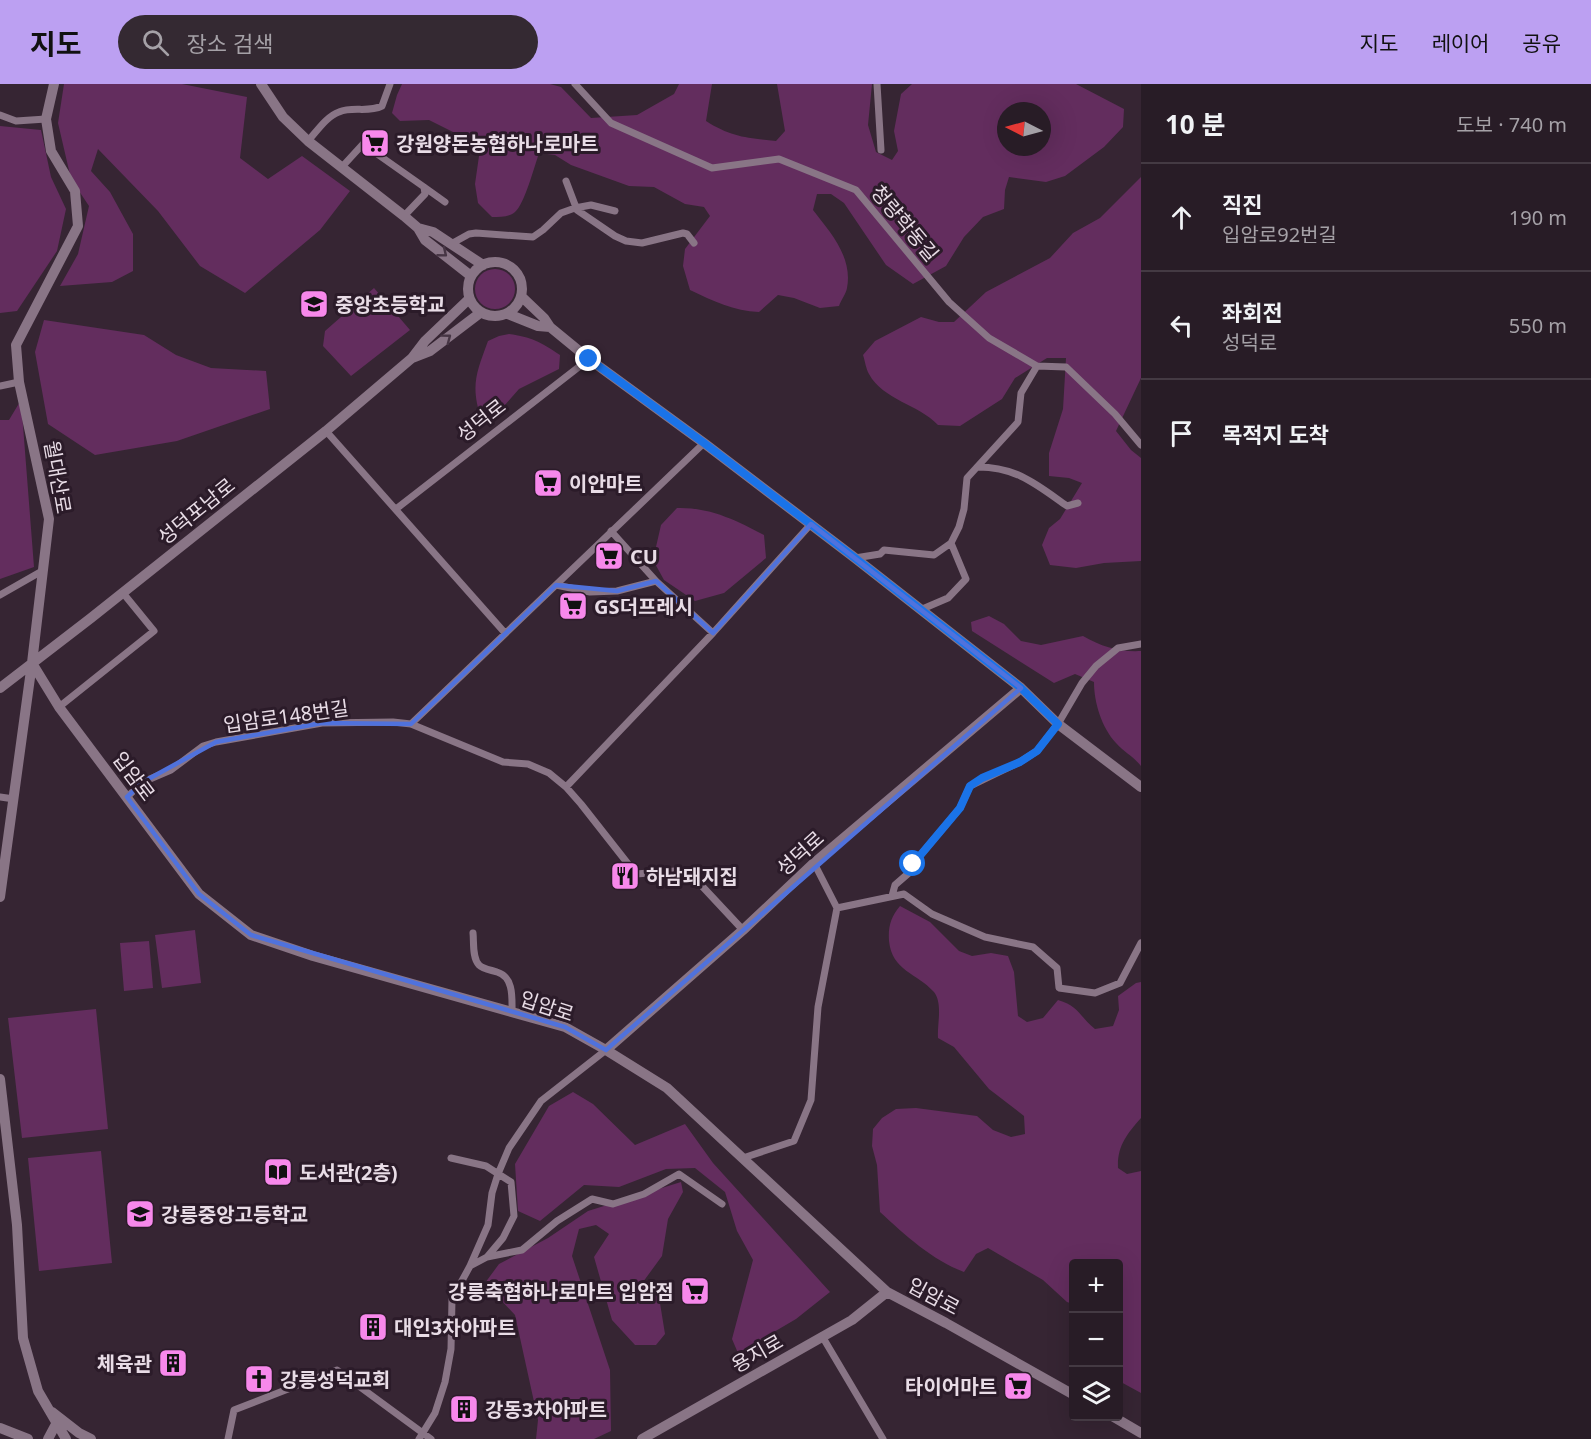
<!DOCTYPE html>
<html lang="ko">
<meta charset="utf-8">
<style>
:root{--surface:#281c26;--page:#342932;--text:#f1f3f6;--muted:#a5a1a7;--line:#443a43;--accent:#bca0f2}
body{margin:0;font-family:"Noto Sans","Noto Sans KR",sans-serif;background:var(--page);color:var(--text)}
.controls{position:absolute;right:18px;bottom:18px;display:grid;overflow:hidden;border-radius:6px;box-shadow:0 6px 24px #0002}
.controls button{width:54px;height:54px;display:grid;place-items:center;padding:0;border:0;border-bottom:2px solid var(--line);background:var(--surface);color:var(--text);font:30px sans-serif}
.compass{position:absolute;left:997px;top:18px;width:54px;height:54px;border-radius:50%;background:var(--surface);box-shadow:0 6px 24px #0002;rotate:276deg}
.stop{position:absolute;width:18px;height:18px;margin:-14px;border:4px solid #1a73e8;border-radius:50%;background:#fff}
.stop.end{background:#1a73e8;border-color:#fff;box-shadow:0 2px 6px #0008}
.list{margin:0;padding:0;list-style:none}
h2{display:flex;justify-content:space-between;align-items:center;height:78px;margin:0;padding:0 24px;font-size:26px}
h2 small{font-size:20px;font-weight:400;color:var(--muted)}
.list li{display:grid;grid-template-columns:39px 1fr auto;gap:18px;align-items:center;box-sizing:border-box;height:108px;padding:0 24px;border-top:2px solid var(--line)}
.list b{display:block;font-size:22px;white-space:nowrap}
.list p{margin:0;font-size:20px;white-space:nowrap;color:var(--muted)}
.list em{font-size:20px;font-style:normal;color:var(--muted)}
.icon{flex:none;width:33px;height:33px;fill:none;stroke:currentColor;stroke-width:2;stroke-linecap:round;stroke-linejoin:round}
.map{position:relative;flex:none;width:1141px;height:1355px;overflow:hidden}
header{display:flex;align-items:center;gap:36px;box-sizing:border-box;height:84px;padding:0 30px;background:var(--accent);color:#111}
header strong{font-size:28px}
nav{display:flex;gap:33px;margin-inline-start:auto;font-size:21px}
.search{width:420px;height:54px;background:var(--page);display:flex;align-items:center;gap:15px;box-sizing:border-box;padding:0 21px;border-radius:33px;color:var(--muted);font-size:22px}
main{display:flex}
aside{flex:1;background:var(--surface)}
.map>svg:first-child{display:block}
.green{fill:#632d5e;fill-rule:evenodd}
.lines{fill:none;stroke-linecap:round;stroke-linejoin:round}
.street{stroke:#897586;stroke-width:7}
.secondary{stroke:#897586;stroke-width:10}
.oneway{stroke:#473645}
.route{stroke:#1a73e8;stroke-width:8}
.marked{fill:none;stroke:#5072dc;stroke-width:4.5;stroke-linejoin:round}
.labels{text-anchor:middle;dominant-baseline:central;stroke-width:6;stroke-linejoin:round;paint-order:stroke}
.poi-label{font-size:20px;font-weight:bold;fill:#e8dce6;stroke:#2b1b29;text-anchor:start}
.street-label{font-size:20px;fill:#e8dce6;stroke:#2b1b29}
</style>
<header>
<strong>지도</strong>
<div class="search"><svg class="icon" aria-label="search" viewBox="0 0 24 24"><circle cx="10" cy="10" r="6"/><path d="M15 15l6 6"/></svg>장소 검색</div>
<nav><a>지도</a><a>레이어</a><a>공유</a></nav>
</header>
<main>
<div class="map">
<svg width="1141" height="1355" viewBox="0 0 1141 1355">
<rect width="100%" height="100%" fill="#362533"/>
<path class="green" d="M64,0H182L247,13L240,74L268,95L302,72L350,107L320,146L245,209L200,182L158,127L98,65L91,87L110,108L133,150V187L112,198L60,202L78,170L89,122L71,95L58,39Z
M402,0H550L561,3L591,34L637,31L674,10L679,0H712L706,37C731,53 747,54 776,57L785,47L777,0H872L868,41L876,68L892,76L898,67L894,47L901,10L912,0H1076L1124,25L1123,43L1104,63L1065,92L1046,98L1009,93L1005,106L1004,125L983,133L964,153L946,182L913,200L886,181L844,119L831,110H817L813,126C830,148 853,173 847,204C846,210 841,216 839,222L820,224L794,214L778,211L759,228C734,227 713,217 690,206L683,182L685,165L710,132L704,123L685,120L654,103L629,102L571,81L555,71L539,69C535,81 524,121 515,128C509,133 500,133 492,133L478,119L475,100L479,72L471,57L429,36L400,37L392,29L397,11ZM1006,27H1042V63H1006Z
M0,42L41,46L51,93L66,125L57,167L17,227L0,229Z
M1141,93V294L1116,347L1131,366L1141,374V477L1104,479L1076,484L1050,481L1042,461L1049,444L1060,435L1082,399L1069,394L1049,392V369L1063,325L1066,274H1047L1015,294L1002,315L960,342L938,341C918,320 883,316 869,290C866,285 865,277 863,271L875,257L921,233L939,238H954L986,208L1050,174L1073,149L1100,134Z
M475 205a20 20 0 1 1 40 0a20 20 0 1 1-40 0Z
M374,204L410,246L351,292L323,262L325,247Z
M44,236L144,251L176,271L211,284L266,287L270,325L177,357L95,371L48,340L35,268Z
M509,250C531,253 541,258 560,271L559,285L519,305L496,331L482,337C470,302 476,290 488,257L499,252Z
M21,316L34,483L0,495V336H9Z
M677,424C709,423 736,436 764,451L766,474L724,509L695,517L664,496L653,476L661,441Z
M989,532L1004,540L1021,557L1041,561L1083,552C1102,563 1119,568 1141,567V682C1134,673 1124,668 1116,659C1102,644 1094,619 1094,598L1075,590L1054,599L972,547L971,538Z
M900,822L930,838L959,867L972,872L991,869L1008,872L1014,888L1018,932L1027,938L1043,934L1058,916C1079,922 1079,932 1095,945L1113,942L1119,926L1118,912L1136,899L1141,898V1034C1127,1050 1117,1062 1118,1084L1127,1090L1141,1087V1309L1119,1297L1118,1180H1074L1073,1220L1067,1218L1043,1196L988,1164L976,1170L964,1188C932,1176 905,1151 880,1128L877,1081L872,1062L873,1045L882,1034L896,1025L916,1024L977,1032L993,1046L1011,1053L1025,1050L1024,1032L989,1005L954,963L938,954C937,940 943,920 934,908C917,889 892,887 889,857C888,842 891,833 900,822Z
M195,846L201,899L162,904L155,851Z
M149,857L153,904L124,907L120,859Z
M96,925L108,1045L22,1054L8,934Z
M573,1008L593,1020L635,1061L685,1040L713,1079L830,1208L796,1235L738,1269L732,1255L753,1176L737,1147L725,1108L695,1084L666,1085L619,1103L584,1101L540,1137L518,1127L515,1080L549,1022Z
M101,1067L112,1179L39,1187L28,1074Z
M681,1098L683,1108L668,1135L662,1172L643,1198L659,1213L665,1250L656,1261H635L612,1236L594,1173L609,1150L596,1141L579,1145L572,1172L610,1286L611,1347L594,1355H536L538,1336L515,1231L485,1199L499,1180L548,1154L588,1127Z"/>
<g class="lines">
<path class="street" d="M575,0L611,39L712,84L779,75L856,106L949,218L989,254L1037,282L1066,283L1115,330L1141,361
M877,0L881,66
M0,31L16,37L46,35
M308,57C317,47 327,32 339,28C353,22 368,29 382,22L390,0
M341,84L363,60L424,103L425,110L404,132
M566,97L577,126L615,152L626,157L642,159L683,149L687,150L694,159
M424,103L445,118
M451,160L469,150L476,149L533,153L543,146L561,129L575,124L591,121L615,127
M0,302L19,298
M326,347L505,549
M978,383C1017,383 1037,401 1067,422L1078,419
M396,425L589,275
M611,447L656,497L713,549
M855,474L880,470L884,466L934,471L951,459L959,443L964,425L967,394L1018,338L1021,309L1037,282
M556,501L590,508L617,507L656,497
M0,511L42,487
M920,526L948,514L966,495L951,459
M59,623L154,547L123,509
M411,640L704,359
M566,703L713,549L811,440
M0,713L14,715
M127,713L143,698L171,686L203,662L216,658L322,639L393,638L411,640L503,678L528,680L549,689L566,703L581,720L636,790L687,786L743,846
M892,812L895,801L910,788L913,780L960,724L970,702L1020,678L1037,667L1058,640L1082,599L1096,582L1118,564L1141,560
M837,824L904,810L932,830L985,853L1033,863L1057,884L1059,904L1095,909L1120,899L1141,859
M473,849C474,857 472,874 479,881C483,885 491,886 497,888C514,893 512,914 512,929
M743,1074L794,1057L811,1016L818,923L837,824L814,779
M487,1173L522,1166L557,1137L592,1115L613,1120L644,1110L679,1090L722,1120
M470,1182L488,1141L492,1109L498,1090L509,1064L541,1017L606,966
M822,1252L883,1355
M228,1355L234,1326L337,1286L431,1355
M419,1355L435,1329L445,1298L451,1265L452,1215L470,1182L487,1173L503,1154L514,1132L511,1098L486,1082L451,1074"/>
<path class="secondary" d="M261,0L283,33L308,57L404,132L418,144L425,156L471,192
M418,144L433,148L483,181
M468 205a27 27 0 1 1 54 0a27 27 0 1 1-54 0Z
M522,213L544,234L550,243L589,275L704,359L855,474L1021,604L1058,640L1141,703
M508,230L538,242L550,243
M412,274L430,267L480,229
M32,579L59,623L199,810L251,851L313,872L565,943L606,966L667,1004L887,1208L946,1239L1074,1311
M0,604L91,534L326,347L412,274L425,257L469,215
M0,813L32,579L49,435L19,298L16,261L78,142L75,107L51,67L46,35L54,0
M606,966L743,846L814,779L1021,604
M0,995L17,1141L23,1254L38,1307L66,1355
M52,1328L79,1349L91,1355
M1112,1332L1141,1349
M0,1344L28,1355
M48,1355L56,1340
M642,1355L852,1236L887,1208"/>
</g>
<defs><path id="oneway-chevron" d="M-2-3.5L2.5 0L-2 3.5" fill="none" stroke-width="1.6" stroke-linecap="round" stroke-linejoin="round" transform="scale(1.5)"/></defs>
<g class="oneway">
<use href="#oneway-chevron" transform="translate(443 169) rotate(39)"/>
<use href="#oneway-chevron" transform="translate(447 254) rotate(-37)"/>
</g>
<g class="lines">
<path class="route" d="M589,275L704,359L855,474L1021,604L1058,640L1037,667L1020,678L982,694L970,702L960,724L913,780"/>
</g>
<path class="marked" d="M811,440L1021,604L606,966L565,943L251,851L199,810L127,713L143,698L216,658L322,639L411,640L556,501L617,507L656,497L713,549Z"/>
<defs>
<g id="supermarket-square" transform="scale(1.5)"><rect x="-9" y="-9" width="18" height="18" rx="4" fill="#f788eb" stroke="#2b1b29"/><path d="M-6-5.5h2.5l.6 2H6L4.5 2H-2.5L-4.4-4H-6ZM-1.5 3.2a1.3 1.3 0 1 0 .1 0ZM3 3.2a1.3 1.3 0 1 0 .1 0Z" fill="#111"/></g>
<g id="school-square" transform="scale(1.5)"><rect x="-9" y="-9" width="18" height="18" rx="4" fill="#f788eb" stroke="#2b1b29"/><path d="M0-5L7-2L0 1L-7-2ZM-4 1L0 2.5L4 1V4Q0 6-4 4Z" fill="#111"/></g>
<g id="restaurant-square" transform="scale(1.5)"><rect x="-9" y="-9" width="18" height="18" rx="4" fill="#f788eb" stroke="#2b1b29"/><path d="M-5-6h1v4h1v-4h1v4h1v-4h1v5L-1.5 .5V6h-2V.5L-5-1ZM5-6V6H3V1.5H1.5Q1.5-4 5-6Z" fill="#111"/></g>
<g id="library-square" transform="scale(1.5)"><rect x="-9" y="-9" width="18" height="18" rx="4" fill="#f788eb" stroke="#2b1b29"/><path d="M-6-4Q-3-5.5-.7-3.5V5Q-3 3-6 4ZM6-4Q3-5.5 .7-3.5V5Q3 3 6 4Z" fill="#111"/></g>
<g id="building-square" transform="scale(1.5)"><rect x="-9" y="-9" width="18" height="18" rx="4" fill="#f788eb" stroke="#2b1b29"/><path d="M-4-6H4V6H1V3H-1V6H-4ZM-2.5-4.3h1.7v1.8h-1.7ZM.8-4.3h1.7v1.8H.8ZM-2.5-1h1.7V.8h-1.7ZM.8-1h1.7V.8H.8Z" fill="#111"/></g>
<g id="church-square" transform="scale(1.5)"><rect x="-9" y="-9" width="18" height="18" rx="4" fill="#f788eb" stroke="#2b1b29"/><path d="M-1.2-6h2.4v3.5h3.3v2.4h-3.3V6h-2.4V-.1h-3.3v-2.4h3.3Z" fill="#111"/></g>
</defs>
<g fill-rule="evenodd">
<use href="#supermarket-square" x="375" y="59"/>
<use href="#school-square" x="314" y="220"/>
<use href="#supermarket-square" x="548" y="399"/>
<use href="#supermarket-square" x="609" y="472"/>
<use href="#supermarket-square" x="573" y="522"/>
<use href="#restaurant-square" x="625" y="792"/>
<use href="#library-square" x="278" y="1088"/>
<use href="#school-square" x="140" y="1130"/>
<use href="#supermarket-square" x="695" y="1207"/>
<use href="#building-square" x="373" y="1243"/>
<use href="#building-square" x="173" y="1279"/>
<use href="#church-square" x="259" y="1295"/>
<use href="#supermarket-square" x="1018" y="1302"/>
<use href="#building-square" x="464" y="1325"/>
</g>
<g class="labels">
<g class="poi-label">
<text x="396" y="59">강원양돈농협하나로마트</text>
<text x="335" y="220">중앙초등학교</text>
<text x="569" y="399">이안마트</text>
<text x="630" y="472">CU</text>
<text x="594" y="522">GS더프레시</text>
<text x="646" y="792">하남돼지집</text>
<text x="299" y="1088">도서관(2층)</text>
<text x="161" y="1130">강릉중앙고등학교</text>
<text x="674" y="1207" text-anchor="end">강릉축협하나로마트 입암점</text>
<text x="394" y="1243">대인3차아파트</text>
<text x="152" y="1279" text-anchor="end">체육관</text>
<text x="280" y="1295">강릉성덕교회</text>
<text x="997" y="1302" text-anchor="end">타이어마트</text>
<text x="485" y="1325">강동3차아파트</text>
</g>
<g class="street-label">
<text transform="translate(905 139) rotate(50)">청량학동길</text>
<text transform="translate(481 336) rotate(-38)">성덕로</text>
<text transform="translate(58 393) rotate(80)">월대산로</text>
<text transform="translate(196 427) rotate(-39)">성덕포남로</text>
<text transform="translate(286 632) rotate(-8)">입암로148번길</text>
<text transform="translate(134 692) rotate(53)">입암로</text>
<text transform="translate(800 769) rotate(-42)">성덕로</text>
<text transform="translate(547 922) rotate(18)">입암로</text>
<text transform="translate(934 1212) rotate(28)">입암로</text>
<text transform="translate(757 1269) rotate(-30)">용지로</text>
</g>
</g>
</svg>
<div class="controls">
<button>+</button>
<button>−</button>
<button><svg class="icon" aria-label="layers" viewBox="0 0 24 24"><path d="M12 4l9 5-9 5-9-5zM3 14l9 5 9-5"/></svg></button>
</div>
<svg class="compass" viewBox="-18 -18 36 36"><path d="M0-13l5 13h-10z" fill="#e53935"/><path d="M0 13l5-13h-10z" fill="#a5a1a7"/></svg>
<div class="stop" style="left:913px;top:780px"></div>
<div class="stop end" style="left:589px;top:275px"></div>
</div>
<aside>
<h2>10 분<small>도보 · 740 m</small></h2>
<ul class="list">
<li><svg class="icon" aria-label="ahead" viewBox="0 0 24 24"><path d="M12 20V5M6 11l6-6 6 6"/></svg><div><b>직진</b><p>입암로92번길</p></div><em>190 m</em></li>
<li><svg class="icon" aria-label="left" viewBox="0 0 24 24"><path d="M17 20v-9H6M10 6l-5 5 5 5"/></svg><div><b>좌회전</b><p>성덕로</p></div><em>550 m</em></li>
<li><svg class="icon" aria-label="arrive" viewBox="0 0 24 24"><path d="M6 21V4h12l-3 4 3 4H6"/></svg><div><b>목적지 도착</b></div></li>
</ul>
</aside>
</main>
